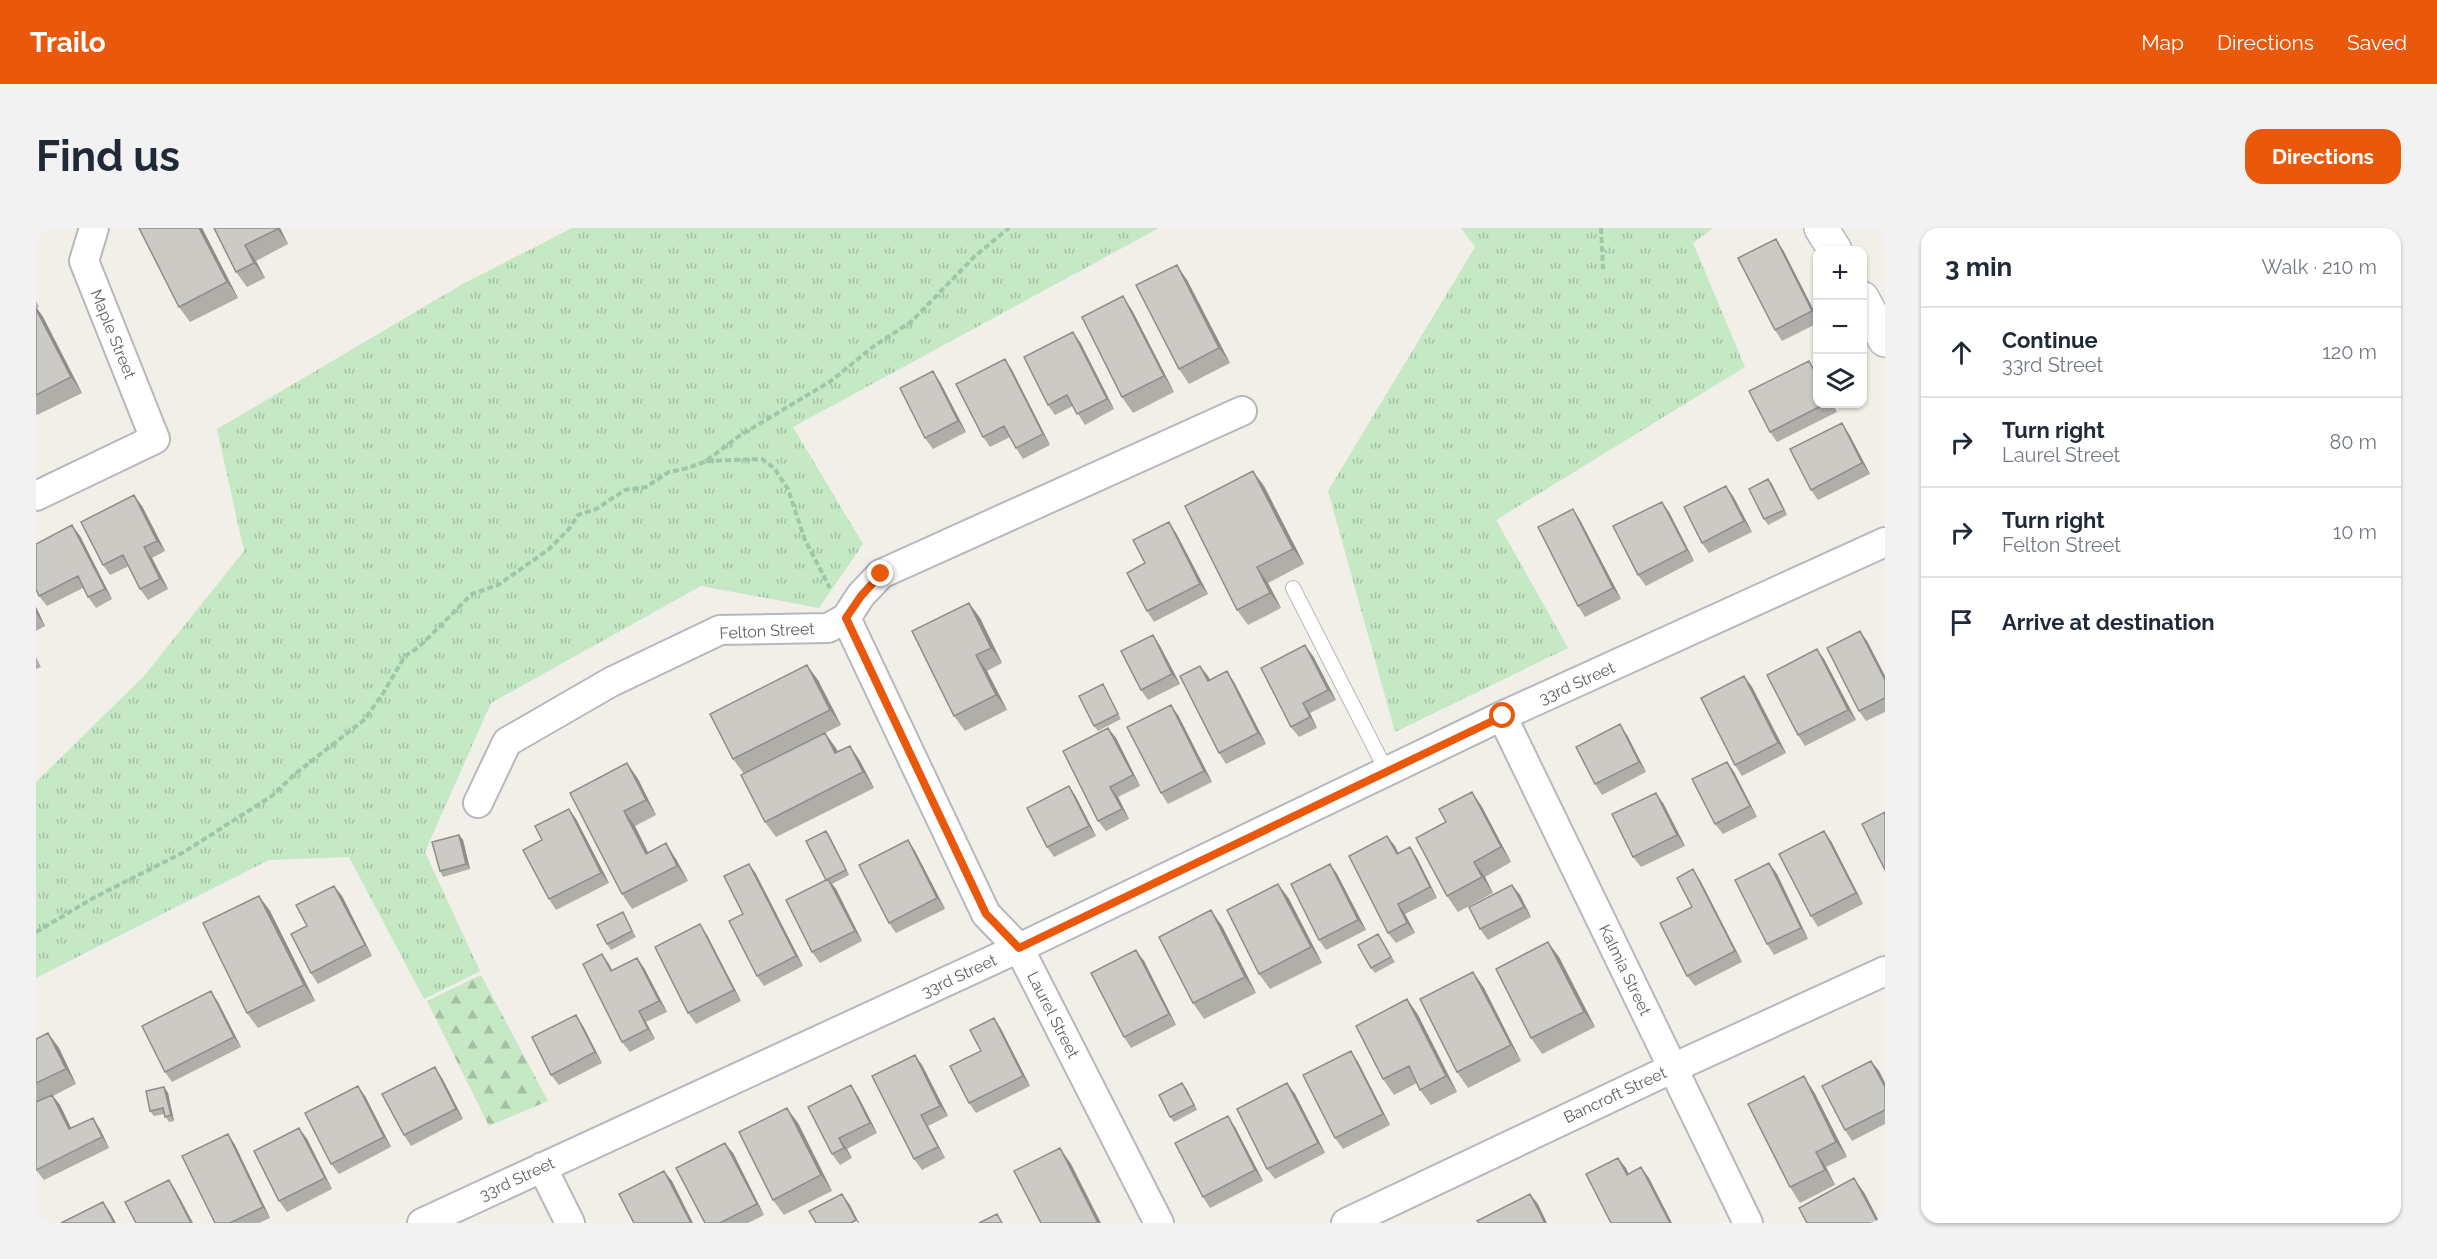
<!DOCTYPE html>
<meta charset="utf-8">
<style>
:root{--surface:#fff;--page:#f2f2f3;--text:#1f2937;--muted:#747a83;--line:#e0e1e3;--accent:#ea580c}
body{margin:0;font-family:Raleway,sans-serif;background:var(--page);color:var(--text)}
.controls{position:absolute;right:18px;top:18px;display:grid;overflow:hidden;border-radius:12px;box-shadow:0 2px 4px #0004}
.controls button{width:54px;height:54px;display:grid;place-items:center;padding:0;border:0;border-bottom:2px solid var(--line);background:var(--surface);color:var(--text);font:30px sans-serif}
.stop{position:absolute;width:18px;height:18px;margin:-14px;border:4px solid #ea580c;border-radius:50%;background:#fff}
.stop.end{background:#ea580c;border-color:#fff;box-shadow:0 2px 6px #0008}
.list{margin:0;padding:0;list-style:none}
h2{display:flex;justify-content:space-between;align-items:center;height:78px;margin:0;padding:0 24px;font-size:26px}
h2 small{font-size:20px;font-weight:400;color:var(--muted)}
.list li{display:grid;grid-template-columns:39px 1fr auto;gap:18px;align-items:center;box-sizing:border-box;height:90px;padding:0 24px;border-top:2px solid var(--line)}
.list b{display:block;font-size:22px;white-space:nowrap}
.list p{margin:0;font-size:20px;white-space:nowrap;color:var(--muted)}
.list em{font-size:20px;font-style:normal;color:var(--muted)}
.icon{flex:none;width:33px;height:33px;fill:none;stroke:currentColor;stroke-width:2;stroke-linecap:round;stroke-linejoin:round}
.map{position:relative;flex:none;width:1849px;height:995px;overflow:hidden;border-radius:18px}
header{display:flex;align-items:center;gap:36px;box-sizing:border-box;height:84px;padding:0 30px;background:var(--accent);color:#fff}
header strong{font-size:28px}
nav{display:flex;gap:33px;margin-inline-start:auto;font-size:21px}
.intro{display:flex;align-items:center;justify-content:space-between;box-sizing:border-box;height:144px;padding:0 36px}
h1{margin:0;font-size:42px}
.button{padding:15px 27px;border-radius:18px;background:var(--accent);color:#fff;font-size:21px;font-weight:700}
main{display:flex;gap:36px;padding:0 36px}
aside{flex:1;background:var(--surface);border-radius:18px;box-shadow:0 2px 4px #0004}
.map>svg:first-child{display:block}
.grass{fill:url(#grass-tufts)}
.forest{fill:url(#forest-firs)}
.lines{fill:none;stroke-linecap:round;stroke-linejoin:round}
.lane-casing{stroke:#b5b8bc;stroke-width:16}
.street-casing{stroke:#b5b8bc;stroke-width:32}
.secondary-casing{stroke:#b6babf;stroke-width:36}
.path{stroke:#9cc7a9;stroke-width:4;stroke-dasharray:6 3;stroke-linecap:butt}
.lane{stroke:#fff;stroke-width:14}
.street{stroke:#fff;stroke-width:28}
.secondary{stroke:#fff;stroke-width:33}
.wall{fill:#afaea9}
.shaded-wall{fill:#8f8d8a}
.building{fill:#cccac5;stroke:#8f8d8a;stroke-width:1.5}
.route{stroke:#ea580c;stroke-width:8}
.labels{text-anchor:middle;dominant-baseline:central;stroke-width:4.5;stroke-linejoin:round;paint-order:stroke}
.street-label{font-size:16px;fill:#5f6368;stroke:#fff}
</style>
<header>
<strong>Trailo</strong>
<nav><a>Map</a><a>Directions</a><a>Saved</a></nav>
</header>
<div class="intro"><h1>Find us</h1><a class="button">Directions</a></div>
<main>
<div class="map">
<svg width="1849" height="995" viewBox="0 0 1849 995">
<defs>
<pattern id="grass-tufts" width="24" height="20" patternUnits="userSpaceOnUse" patternTransform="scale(1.5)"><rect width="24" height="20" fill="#c5e8c5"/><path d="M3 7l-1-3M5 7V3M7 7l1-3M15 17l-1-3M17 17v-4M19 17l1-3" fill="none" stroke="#a3c0a4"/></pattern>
<pattern id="forest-firs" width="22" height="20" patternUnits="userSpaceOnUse" patternTransform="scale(1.5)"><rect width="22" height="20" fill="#c5e8c5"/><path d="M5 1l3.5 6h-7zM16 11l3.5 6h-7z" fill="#a3c0a4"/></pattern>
</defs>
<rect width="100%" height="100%" fill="#f1efe8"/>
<path class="grass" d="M536,0H1123L757,199L827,316L783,380L665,358L455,475L389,624L444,743L388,771L313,629L233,632L0,750V554L108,448L208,323L181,201L425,57Z
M1425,0H1677L1657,15L1709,139L1460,292L1532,420L1359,504L1292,263L1439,19Z"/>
<path class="forest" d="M445,747L512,873L453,898L391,773Z"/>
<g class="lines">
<g class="lane-casing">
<path id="lane" d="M1257,360L1351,544"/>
</g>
<g class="street-casing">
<path id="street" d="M0,268L119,211L48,33L58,0
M810,390L950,686L983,720L1123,995
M1466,488L1712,995
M442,575L471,514L575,454L684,402L792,400L810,390L825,367L845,346L1206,183
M506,939L534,995
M386,995L983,720L1466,488L1849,314
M1310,995L1637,840L1849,743"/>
</g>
<g class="secondary-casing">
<path id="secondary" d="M1785,0L1799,22
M1826,70L1849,112"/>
</g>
<path class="path" d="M1565,0L1567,41
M671,233L726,231L738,240L752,261L769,312L794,360
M0,704L59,669L148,624L236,568L259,546L328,492L346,467L369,428L383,419L436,366L462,357L512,322L533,301L542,287L560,281L589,262L610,259L633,244L652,240L670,233L703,208L795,153L838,118L875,94L939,28L973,0"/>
<use href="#lane" class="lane"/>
<use href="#street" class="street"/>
<use href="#secondary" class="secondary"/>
</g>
<path class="wall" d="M103,0H166L202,70L154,94L143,79Z
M178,0H244L252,16L220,33L229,50L211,59L200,44Z
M1747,22L1782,90V95L1746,113L1739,102Z
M1151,52L1194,135L1153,156L1143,141Z
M1087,68L1097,84L1138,164L1097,185L1086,169Z
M0,73L3,79L1,80L7,89L46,165L1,187L0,186Z
M1044,114L1078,181L1049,197L1037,178L1019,187L1012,177Z
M969,131L976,142L1014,217L987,231L980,220L974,209L954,219L947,209Z
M1780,143L1782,146V176H1797L1801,184L1741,214L1734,204Z
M904,154L930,204L897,221L889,210Z
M1813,206L1834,246L1782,272L1775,262Z
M1732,251L1736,256L1751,287L1732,297L1728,291Z
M1228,258L1268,336L1232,355L1245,380L1212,397L1201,382Z
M1697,268L1716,304L1673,325L1666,315Z
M106,278L129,323L116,330L132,361L112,372L104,361L93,338L74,347L67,337Z
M1537,281L1544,292L1585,371L1549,389L1542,378Z
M1633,284L1658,333L1610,358L1602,347Z
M1140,305L1172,366L1118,394L1111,383L1109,335Z
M44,308L76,371L60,380L52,369L47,360L11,378L3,368Z
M933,375L944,390L966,435L951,443L971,482L929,503L918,488Z
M0,379L9,398L0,403Z
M1117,407L1124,418L1144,456L1112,472L1105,462Z
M1831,413L1849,448V484L1830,493L1823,483Z
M1277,428L1300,472L1274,485L1281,500L1263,509L1255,499Z
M0,429L5,439L0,441Z
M1788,431L1820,492L1769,518L1762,507Z
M1172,448L1174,452L1198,454L1230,516L1190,536L1183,525Z
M1708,448L1716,459L1750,525L1706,548L1699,537Z
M782,452L805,497L789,505L802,524L814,518L824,533L838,560L740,609L729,594L708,546L697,531Z
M1067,456L1070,462L1085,491L1062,503L1058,498Z
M1142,487L1176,554L1132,576L1125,565Z
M1072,500L1080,510L1104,558L1082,569L1093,591L1070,603L1062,593Z
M1591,507L1610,544L1566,567L1559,556Z
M1691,534L1698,544L1721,589L1687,606L1679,596Z
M591,535L602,551L620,587L599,598L612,624L640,631L652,653L596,681L586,666L534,565Z
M1033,558L1040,569L1060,608L1018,629L1011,619Z
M1436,564L1446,579L1475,634L1449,649L1457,665L1422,684L1411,668L1410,594Z
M1627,575L1649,618L1605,639L1597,629Z
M533,581L540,591L573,655L520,682L513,671L506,612Z
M423,607L427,612L434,641L407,649L404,643Z
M1351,608L1362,625L1374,619L1381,630L1401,670L1369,686L1379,705L1360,715L1352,705Z
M794,609L813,647L796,656L800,661L826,713L784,735L776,724L790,652Z
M872,612L879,623L909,681L860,705L853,695Z
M1795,613L1827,676L1782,699L1775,688Z
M1733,635L1741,646L1772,711L1738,727L1731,716Z
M713,636L720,646L767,738L728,758L721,748L707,686Z
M1294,636L1301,646L1330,702L1290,722L1283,712Z
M1664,652L1706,734L1659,758L1651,748L1656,679Z
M1242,656L1253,671L1286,735L1234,761L1223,746Z
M1476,657L1484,667L1495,689L1452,712L1444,701Z
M298,658L306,668L336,728L282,756L275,745L271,698Z
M223,668L234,683L279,773L222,800L211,785Z
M590,690L600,709L575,722L571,716Z
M1186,698L1220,765L1168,791L1157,775Z
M1342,706L1359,734L1339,745L1335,740Z
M671,707L705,773L660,796L652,785Z
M566,726L576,742L601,730L608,740L631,784L610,794L619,811L594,824L586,814Z
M1523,729L1559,799L1506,826L1495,810Z
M1108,733L1140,797L1095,820L1088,809Z
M1437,744L1448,760L1485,833L1432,860L1421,844Z
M1371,771L1382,787L1421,864L1395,877L1384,862L1381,855L1358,867L1347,851Z
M182,774L205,819L136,854L129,844Z
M958,790L965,801L994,858L940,885L933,875Z
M547,798L566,835L523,857L515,847Z
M0,811L23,820L40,856L17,868L24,877L35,901H64L73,920L8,952L0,942Z
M1835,833L1843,843L1849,855V896L1816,913L1809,902Z
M1322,834L1354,897L1307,921L1299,910Z
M886,837L912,888L892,898L909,930L886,942L878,931Z
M406,850L427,891L375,918L368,907Z
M1251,855L1259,866L1289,925L1239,951L1231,941Z
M128,859L132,865L138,893L133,894L128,886L118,888L114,883Z
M1150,860L1161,882L1138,894L1134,889Z
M1778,864L1811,929L1790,939L1799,957L1764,975L1754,959Z
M329,868L355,919L303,946L295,936Z
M822,868L841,905L811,921L816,930L804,937L796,926Z
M762,895L796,963L748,987L737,972Z
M1199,899L1227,953L1174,980L1167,969Z
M263,900L271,911L296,961L251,984L243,973Z
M192,906L199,917L234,990L223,995H179Z
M697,925L728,987L712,995H669Z"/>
<path class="shaded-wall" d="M163,0H166L202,70L191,54Z
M241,0H244L252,16Z
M1740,11L1747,22L1782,91L1776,83Z
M209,17L220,33L229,50L218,35Z
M1141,37L1151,52L1194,135L1183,120Z
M1087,68L1097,84L1138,164L1128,148Z
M0,79L7,89L46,165L35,149L0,81Z
M1037,104L1044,114L1078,181L1071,171Z
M969,131L976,142L1014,217L1007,206Z
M1773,133L1782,146V150Z
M897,143L904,154L930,204L922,193Z
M1806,195L1813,206L1834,246L1826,235Z
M1217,243L1228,258L1268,336L1257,321Z
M1732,251L1736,256L1751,287L1748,282Z
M1690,258L1697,268L1716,304L1708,293Z
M98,267L106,278L129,323L121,313Z
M1626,274L1633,284L1658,333L1651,322Z
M1537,281L1544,292L1585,371L1577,360Z
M1133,294L1140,305L1172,366L1164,356Z
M36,297L44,308L76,371L69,361Z
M108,319L116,330L132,361L124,351Z
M1221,339L1232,355L1245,380L1234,365Z
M933,375L944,390L966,435L955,420Z
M0,379L9,398L0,385Z
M1824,403L1831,413L1849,448V452Z
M1117,407L1124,418L1144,456L1136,446Z
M1269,417L1277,428L1300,472L1292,462Z
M1781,421L1788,431L1820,492L1812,482Z
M940,427L951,443L971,482L960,467Z
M771,437L782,452L805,497L794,482Z
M1164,438L1172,448L1179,463L1172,453Z
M1191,443L1198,454L1230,516L1222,505Z
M1708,448L1716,459L1750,525L1742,515Z
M1267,475L1274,485L1281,500L1274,489Z
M1135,477L1142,487L1176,554L1168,543Z
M1584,496L1591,507L1610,544L1603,534Z
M1072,500L1080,510L1104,558L1097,547Z
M789,505L800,520L810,540L799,525Z
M814,518L824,533L838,560L827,544Z
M1691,534L1698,544L1721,589L1714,578Z
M591,535L602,551L620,587L610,572Z
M1033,558L1040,569L1060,608L1053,598Z
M1074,559L1082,569L1093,591L1086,581Z
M1436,564L1446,579L1475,634L1465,619Z
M1620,565L1627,575L1649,618L1641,607Z
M533,581L540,591L573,655L565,645Z
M588,583L599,598L620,641L610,626Z
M790,603L794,609L813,647L810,642Z
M1788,603L1795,613L1827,676L1820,665Z
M423,607L427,612L434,641L430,636Z
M1351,608L1359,618L1368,637L1361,626Z
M872,612L879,623L909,681L901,670Z
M630,615L640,631L652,653L641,638Z
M1374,619L1381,630L1401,670L1394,659Z
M1438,634L1449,649L1457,665L1446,649Z
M1733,635L1741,646L1772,711L1765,700Z
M713,636L720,646L767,738L760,728Z
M1294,636L1301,646L1330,702L1322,692Z
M1657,641L1664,652L1706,734L1699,723Z
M792,651L800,661L826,713L819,703Z
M1242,656L1253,671L1286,735L1275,719Z
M1476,657L1484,667L1495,689L1488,679Z
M298,658L306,668L336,728L329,717Z
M223,668L234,683L279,773L268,757Z
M1362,676L1369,686L1379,705L1371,695Z
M1175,682L1186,698L1220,765L1209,749Z
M664,696L671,707L705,773L698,762Z
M1512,714L1523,729L1559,799L1548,784Z
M1100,722L1108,733L1140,797L1133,786Z
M566,726L573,736L582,754L575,743Z
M601,730L608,740L631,784L623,773Z
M1437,744L1448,760L1485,833L1475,817Z
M175,763L182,774L205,819L198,809Z
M1371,771L1382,787L1421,864L1410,848Z
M603,783L610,794L619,811L612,801Z
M540,787L547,798L566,835L559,824Z
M958,790L965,801L994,858L987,848Z
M12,805L23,820L40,856L30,841Z
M1315,823L1322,834L1354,897L1347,886Z
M879,827L886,837L912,888L904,878Z
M1835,833L1843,843L1849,855V859Z
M399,839L406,850L427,891L420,881Z
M1768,848L1778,864L1811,929L1800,914Z
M1146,855L1150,860L1161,882L1158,877Z
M1251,855L1259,866L1289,925L1282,915Z
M815,857L822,868L841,905L834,895Z
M322,858L329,868L355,919L348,909Z
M128,859L132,865L138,893L135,887Z
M16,867L24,877L41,912L33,901Z
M751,880L762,895L796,963L785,947Z
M885,887L892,898L909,930L902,919Z
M1192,888L1199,899L1227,953L1219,942Z
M57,890L64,901L73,920L66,909Z
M263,900L271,911L296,961L289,950Z
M192,906L199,917L234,990L227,979Z
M803,910L811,921L816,930L808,920Z
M689,915L697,925L728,987L721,976Z
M1024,920L1035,936L1065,995H1062Z
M1780,924L1790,939L1799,957L1789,942Z
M1582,930L1590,940L1598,957L1591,947Z
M1605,939L1613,950L1636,995H1634Z
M628,943L636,953L657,995H655Z
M1818,950L1829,966L1844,995H1842Z
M133,952L140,963L157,995H155Z
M806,966L814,977L823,995H822L820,992Z
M1494,966L1502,976L1511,995H1509Z
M67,974L74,984L80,995H78Z"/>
<path class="building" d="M103,0H163L191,54L143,79Z
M178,0H241L242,1L209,17L218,35L200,44Z
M1740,11L1776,83L1739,102L1702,30Z
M1141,37L1183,120L1143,141L1100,57Z
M1087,68L1128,148L1086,169L1046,89Z
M0,81L35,149L0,167Z
M1037,104L1071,171L1041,186L1031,167L1012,177L988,129Z
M969,131L1007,206L980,220L968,198L947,209L920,156Z
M1773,133L1782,150V176H1789L1734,204L1713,163Z
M897,143L922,193L889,210L864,160Z
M1806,195L1826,235L1775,262L1754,221Z
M1217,243L1257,321L1221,339L1234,365L1201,382L1149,278Z
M1732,251L1748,282L1728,291L1713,261Z
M1690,258L1708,293L1666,315L1648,279Z
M98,267L121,313L108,319L124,351L104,361L87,327L67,337L45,294Z
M1626,274L1651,322L1602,347L1577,298Z
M1537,281L1577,360L1542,378L1502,299Z
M1133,294L1164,356L1111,383L1091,345L1109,335L1097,312Z
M36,297L69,361L52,369L42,348L3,368L0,361V316Z
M933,375L955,420L940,427L960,467L918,488L876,403Z
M1824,403L1849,452V470L1823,483L1791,420Z
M1117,407L1136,446L1105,462L1085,423Z
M1269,417L1292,462L1267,475L1274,489L1255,499L1225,440Z
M1781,421L1812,482L1762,507L1731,447Z
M771,437L794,482L697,531L674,486Z
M1164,438L1172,453L1191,443L1222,505L1183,525L1144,448Z
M1708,448L1742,515L1699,537L1665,470Z
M1067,456L1082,486L1058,498L1043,468Z
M1135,477L1168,543L1125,565L1091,499Z
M1584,496L1603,534L1559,556L1540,519Z
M1072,500L1097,547L1074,559L1086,581L1062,593L1027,523Z
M789,505L799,525L814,518L827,544L729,594L705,547Z
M1691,534L1714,578L1679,596L1656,551Z
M591,535L610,572L588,583L610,626L630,615L641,638L586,666L534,565Z
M1033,558L1053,598L1011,619L991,580Z
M1436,564L1465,619L1438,634L1446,649L1411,668L1380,610L1410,594L1403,581Z
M1620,565L1641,607L1597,629L1576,586Z
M533,581L565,645L513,671L487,622L506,612L499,598Z
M1849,584V642L1826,596Z
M790,603L810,642L790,652L770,613Z
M1788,603L1820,665L1775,688L1743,626Z
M423,607L430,636L404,643L396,614Z
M1351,608L1361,626L1374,619L1394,659L1362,676L1371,695L1352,705L1313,628Z
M872,612L901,670L853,695L823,637Z
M1733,635L1765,700L1731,716L1699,652Z
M713,636L760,728L721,748L693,693L707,686L688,648Z
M1294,636L1322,692L1283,712L1255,656Z
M1657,641L1699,723L1651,748L1624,695L1656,679L1641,650Z
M792,651L819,703L776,724L750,672Z
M1242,656L1275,719L1223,746L1191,682Z
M1476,657L1488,679L1444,701L1433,679Z
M298,658L329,717L275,745L255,706L271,698L260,677Z
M223,668L268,757L211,785L167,695Z
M1175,682L1209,749L1157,775L1123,709Z
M587,684L596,703L571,716L561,697Z
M664,696L698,762L652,785L619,719Z
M1342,706L1355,729L1335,740L1322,717Z
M1512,714L1548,784L1495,810L1460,741Z
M1100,722L1133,786L1088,809L1055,745Z
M566,726L575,743L601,730L623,773L603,783L612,801L586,814L547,736Z
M1437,744L1475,817L1421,844L1384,771Z
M175,763L198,809L129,844L106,798Z
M1371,771L1410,848L1384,862L1373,838L1347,851L1320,798Z
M540,787L559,824L515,847L496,809Z
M958,790L987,848L933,875L914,838L945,823L934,802Z
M12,805L30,841L0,855V811Z
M1315,823L1347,886L1299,910L1267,847Z
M879,827L904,878L885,887L902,919L878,931L836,848Z
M1835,833L1849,859V882L1809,902L1786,858Z
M399,839L420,881L368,907L346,866Z
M1768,848L1800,914L1780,924L1789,942L1754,959L1712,876Z
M1146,855L1158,877L1134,889L1123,867Z
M1251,855L1282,915L1231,941L1201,881Z
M815,857L834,895L803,910L808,920L796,926L772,879Z
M322,858L348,909L295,936L269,885Z
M128,859L135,887L129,889L127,880L114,883L110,863Z
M16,867L33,901L57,890L66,909L0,942V874Z
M751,880L785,947L737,972L703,904Z
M1192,888L1219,942L1167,969L1139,915Z
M263,900L289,950L243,973L218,923Z
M192,906L227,979L194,995H179L146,928Z
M689,915L721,976L684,995H669L640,940Z
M1024,920L1062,995H1005L978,943Z
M1582,930L1591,947L1605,939L1634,995H1575L1550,946Z
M628,943L655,995H598L583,966Z
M1818,950L1842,995H1771L1763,980Z
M133,952L155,995H100L89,974Z
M806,966L820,992L815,995H780L773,983Z
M1494,966L1509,995H1443L1441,993Z
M67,974L78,995H25Z
M961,986L966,995H943Z"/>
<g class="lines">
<path class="route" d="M845,346L825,368L810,390L950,686L983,720L1467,488"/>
</g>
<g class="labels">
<g class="street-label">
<text transform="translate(77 106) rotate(68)">Maple Street</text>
<text transform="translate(731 403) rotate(-3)">Felton Street</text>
<text transform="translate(1541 455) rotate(-24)">33rd Street</text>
<text transform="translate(1589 742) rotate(64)">Kalmia Street</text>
<text transform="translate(923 748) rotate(-25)">33rd Street</text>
<text transform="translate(1017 787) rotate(63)">Laurel Street</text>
<text transform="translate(1579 867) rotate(-25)">Bancroft Street</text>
<text transform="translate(481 951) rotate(-25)">33rd Street</text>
</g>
</g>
</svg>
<div class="controls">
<button>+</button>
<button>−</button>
<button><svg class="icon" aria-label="layers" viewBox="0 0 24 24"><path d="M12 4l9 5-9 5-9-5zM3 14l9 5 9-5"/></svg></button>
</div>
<div class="stop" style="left:1467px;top:488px"></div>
<div class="stop end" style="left:845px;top:346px"></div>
</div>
<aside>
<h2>3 min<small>Walk · 210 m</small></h2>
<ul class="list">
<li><svg class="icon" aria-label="ahead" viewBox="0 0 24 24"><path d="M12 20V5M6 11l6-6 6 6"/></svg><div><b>Continue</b><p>33rd Street</p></div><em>120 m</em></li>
<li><svg class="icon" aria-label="right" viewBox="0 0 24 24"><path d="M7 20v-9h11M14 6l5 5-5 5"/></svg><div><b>Turn right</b><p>Laurel Street</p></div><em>80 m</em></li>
<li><svg class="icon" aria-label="right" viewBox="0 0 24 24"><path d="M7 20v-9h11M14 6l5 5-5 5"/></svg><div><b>Turn right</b><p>Felton Street</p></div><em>10 m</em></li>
<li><svg class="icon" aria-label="arrive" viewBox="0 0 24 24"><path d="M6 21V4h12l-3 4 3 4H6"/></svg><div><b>Arrive at destination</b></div></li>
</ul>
</aside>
</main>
